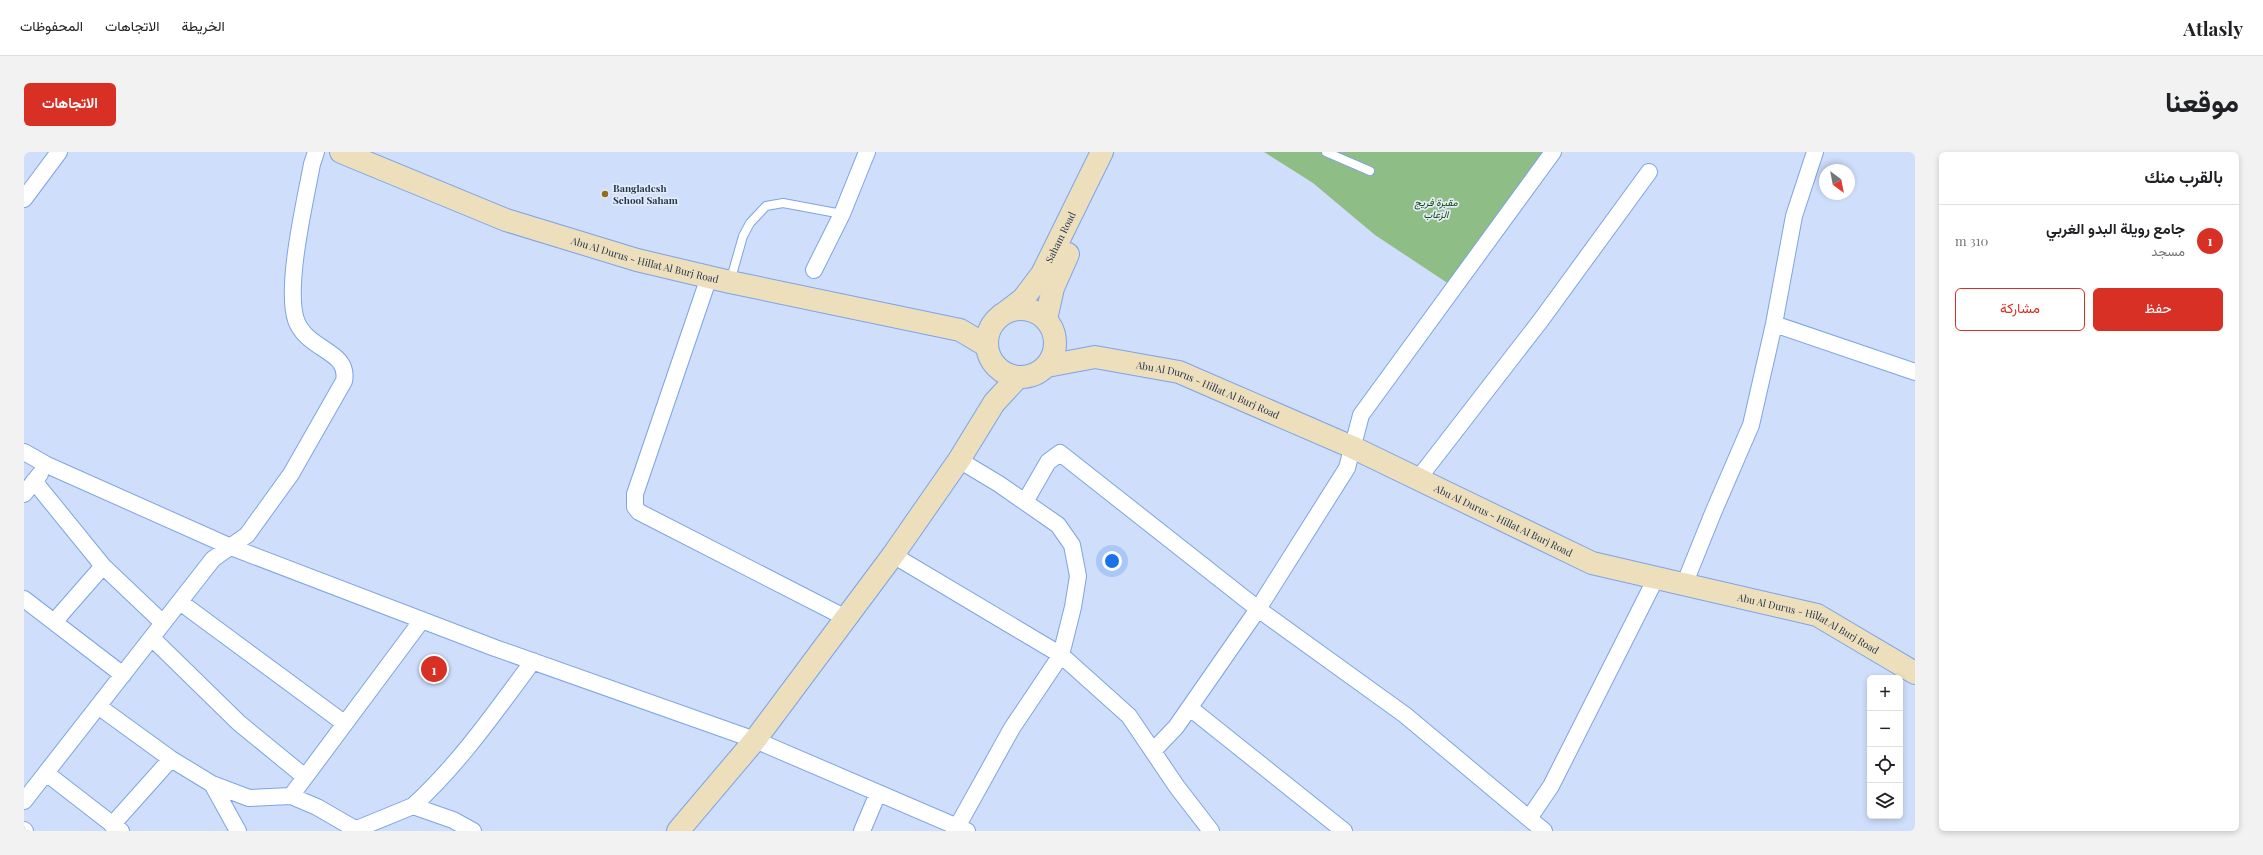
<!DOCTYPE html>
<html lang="ar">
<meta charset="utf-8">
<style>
:root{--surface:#fff;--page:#f2f2f2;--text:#202124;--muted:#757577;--line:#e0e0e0;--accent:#d93025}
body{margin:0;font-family:"Playfair Display",Vazirmatn,serif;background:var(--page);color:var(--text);direction:rtl}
.controls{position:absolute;right:12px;bottom:12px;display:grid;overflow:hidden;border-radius:6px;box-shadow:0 2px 6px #0003}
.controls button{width:36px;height:36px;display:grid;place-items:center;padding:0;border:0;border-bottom:1px solid var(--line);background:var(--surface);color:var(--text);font:20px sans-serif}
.compass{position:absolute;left:1795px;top:12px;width:36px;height:36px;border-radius:50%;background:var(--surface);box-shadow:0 2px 6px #0003;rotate:148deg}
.you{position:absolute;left:1088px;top:409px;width:14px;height:14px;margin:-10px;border:3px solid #fff;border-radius:50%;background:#1a73e8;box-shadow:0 0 0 6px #1a73e833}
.badge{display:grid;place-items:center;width:26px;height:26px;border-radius:50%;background:var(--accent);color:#fff;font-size:13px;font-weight:700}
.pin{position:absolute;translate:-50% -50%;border:2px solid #fff;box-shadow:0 1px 4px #0006}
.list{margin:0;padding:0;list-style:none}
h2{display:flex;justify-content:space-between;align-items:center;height:52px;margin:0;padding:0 16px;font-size:17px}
h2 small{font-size:13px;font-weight:400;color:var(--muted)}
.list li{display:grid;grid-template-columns:26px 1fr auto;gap:12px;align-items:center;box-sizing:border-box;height:72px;padding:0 16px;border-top:1px solid var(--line)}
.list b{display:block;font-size:15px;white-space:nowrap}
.list p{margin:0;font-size:13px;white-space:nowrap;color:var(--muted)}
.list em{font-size:13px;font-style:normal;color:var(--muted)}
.actions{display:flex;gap:8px;padding:12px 16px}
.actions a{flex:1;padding:9px 0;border:1px solid var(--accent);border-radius:6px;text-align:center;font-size:14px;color:var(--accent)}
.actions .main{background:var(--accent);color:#fff}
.icon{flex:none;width:22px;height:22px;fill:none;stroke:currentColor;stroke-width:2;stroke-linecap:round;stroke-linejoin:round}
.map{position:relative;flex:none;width:1891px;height:679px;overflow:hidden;direction:ltr;border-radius:6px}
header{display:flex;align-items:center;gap:24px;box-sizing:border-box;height:56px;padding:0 20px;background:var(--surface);border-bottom:1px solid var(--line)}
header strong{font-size:19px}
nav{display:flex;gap:22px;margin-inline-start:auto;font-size:14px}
.intro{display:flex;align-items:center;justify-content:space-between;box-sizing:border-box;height:96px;padding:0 24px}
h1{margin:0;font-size:28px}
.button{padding:10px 18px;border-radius:6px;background:var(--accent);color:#fff;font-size:14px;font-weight:700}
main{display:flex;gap:24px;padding:0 24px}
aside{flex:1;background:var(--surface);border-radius:6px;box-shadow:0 2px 6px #0003}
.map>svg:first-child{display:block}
.green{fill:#8ebd86}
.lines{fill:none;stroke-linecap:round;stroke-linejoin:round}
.lane-casing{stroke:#7da4e6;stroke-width:10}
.street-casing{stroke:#7da4e6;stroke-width:18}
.secondary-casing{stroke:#7da4e6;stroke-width:24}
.lane{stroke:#fff;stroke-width:8}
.street{stroke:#fff;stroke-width:16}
.secondary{stroke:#eddebc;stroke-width:22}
.poi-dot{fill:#956d17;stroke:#e3ebf9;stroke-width:1.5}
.labels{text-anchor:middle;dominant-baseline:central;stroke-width:3.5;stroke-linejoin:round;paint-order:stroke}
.poi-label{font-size:10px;font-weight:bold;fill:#253550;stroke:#e3ebf9;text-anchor:start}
.park-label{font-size:10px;font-style:italic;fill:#154b0b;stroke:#e3ebf9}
.street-label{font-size:10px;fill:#253550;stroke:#e3ebf9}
</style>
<header>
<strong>Atlasly</strong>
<nav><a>الخريطة</a><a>الاتجاهات</a><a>المحفوظات</a></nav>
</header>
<div class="intro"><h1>موقعنا</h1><a class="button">الاتجاهات</a></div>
<main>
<aside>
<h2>بالقرب منك<small></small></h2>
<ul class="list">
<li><span class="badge">1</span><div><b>جامع رويلة البدو الغربي</b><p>مسجد</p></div><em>310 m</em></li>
</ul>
<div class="actions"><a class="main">حفظ</a><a>مشاركة</a></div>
</aside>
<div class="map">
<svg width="1891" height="679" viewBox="0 0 1891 679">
<rect width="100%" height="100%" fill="#cedefb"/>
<path class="green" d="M1240,0H1521L1425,132L1351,83L1289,31Z"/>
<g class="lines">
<g class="lane-casing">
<path id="lane" d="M1302,0L1346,19
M706,130L719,84L726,71L742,54L759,51L818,62"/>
</g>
<g class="street-casing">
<path id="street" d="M0,47L35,0
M790,118L818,62L843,0
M685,125L611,342V355L615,360L822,466
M1750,172L1891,220
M0,300L23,313L207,395L471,496L731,588L943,679
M1394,327L1517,168L1625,20
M10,329L79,414L139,471
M0,342L16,322
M1001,350L1024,310L1036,301L1234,457L1381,563L1520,679
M869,403L1037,503L1105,564L1153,635L1187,679
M1660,433L1689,361L1727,273L1750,172L1770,64L1791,0
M0,447L99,523
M156,450L320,571
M30,470L79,414
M128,486L215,571L281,625
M74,554L147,607L188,632L225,646L267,644L293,655L331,677
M1166,556L1320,679
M1129,599L1152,575L1234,457L1323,316L1337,263L1529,0
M22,621L97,679
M188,632L214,679
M267,644L398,468
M0,649L189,407L223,383L267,322L320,229C326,198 283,199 272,168C261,134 281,50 288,12L292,0
M389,654C435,612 472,559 509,509
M1506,665L1527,634L1632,426
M88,673L147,607
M933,675L988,576L1037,503L1049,455L1054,424L1048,393L1034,373L975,332L935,308
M0,678L1,679
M328,679L389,654L429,668L449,679
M838,679L854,641"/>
</g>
<g class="secondary-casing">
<g id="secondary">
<path id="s1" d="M317,0L482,68L613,108L706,130L936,178L963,194"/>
<circle cx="997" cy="191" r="34"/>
<path id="s2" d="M982,160L999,147L1018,122L1078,0"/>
<path d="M1022,167L1029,136L1044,102"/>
<path id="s3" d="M1023,214L1071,205L1155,220L1328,295L1568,411L1793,463L1891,521"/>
<path d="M654,679L731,588L869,403L935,308L970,251L994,225"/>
</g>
</g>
<use href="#lane" class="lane"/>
<use href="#street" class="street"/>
<use href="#secondary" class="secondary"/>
</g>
<circle class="poi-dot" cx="581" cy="42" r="4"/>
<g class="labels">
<g class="poi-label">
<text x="589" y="36">Bangladesh<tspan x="589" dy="12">School Saham</tspan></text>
</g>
<g class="park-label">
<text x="1412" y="50">مقبرة فريج<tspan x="1412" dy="12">الزعاب</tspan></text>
</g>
<g class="street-label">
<text stroke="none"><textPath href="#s2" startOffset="94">Saham Road</textPath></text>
<text stroke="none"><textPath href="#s1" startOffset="323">Abu Al Durus - Hillat Al Burj Road</textPath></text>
<text stroke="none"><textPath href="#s3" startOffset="167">Abu Al Durus - Hillat Al Burj Road</textPath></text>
<text stroke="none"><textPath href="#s3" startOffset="491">Abu Al Durus - Hillat Al Burj Road</textPath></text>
<text stroke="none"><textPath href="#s3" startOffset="815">Abu Al Durus - Hillat Al Burj Road</textPath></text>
</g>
</g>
</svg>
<div class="controls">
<button>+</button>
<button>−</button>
<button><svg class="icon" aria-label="locate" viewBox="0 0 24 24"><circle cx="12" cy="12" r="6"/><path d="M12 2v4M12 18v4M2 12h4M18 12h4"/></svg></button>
<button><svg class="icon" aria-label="layers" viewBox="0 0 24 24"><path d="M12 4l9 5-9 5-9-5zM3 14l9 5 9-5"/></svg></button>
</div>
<svg class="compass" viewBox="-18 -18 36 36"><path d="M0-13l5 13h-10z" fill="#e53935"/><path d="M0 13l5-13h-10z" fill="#757577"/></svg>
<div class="you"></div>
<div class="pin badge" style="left:410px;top:517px">1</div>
</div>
</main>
